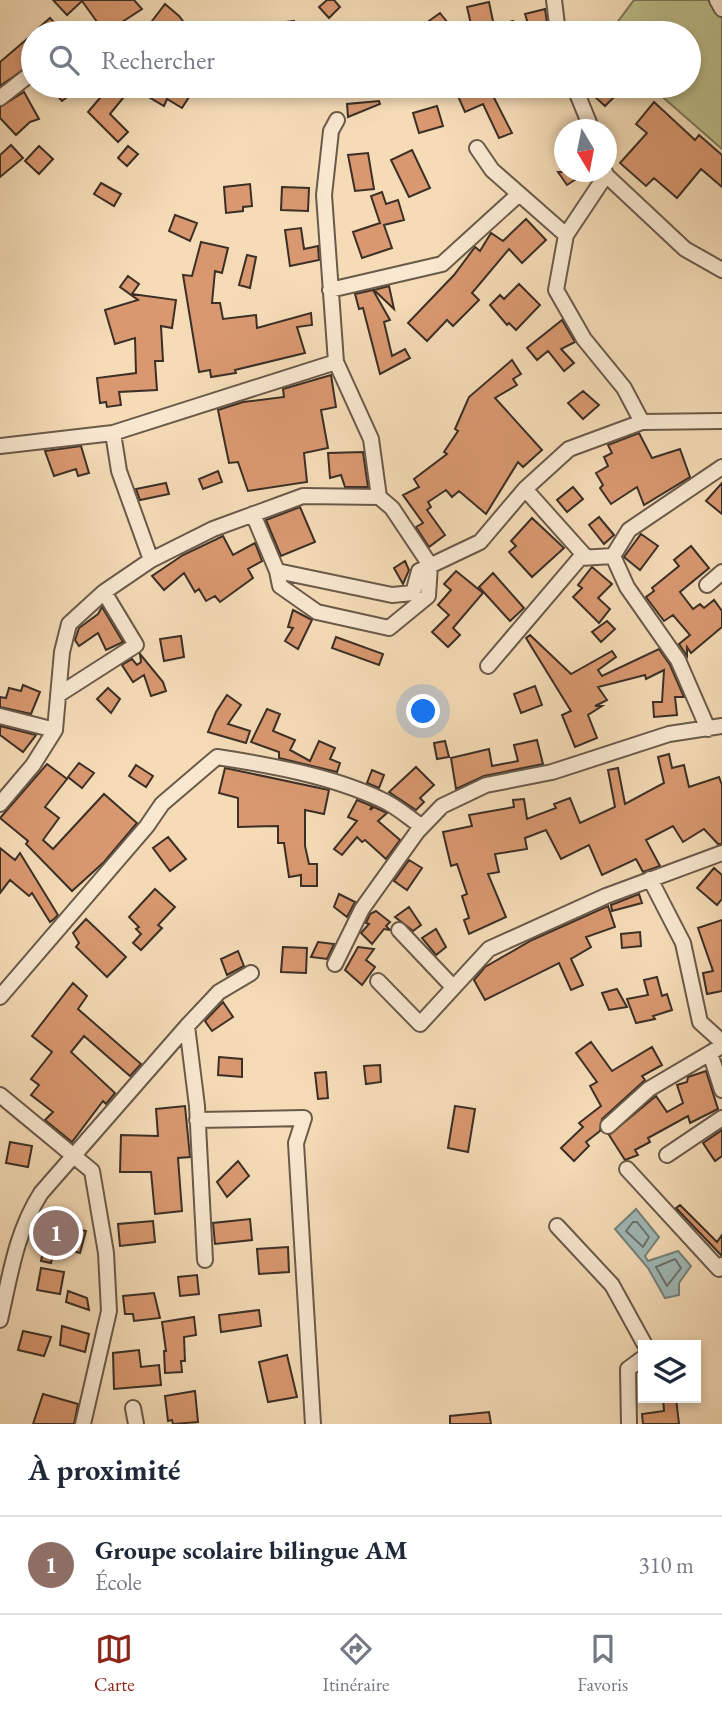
<!DOCTYPE html>
<html lang="fr">
<meta charset="utf-8">
<style>
:root{--surface:#fff;--page:#f6f6f7;--text:#1f2937;--muted:#747a83;--line:#e0e1e3;--accent:#8f2418}
body{margin:0;font-family:"EB Garamond",serif;background:var(--page);color:var(--text)}
.controls{position:absolute;right:21px;bottom:21px;display:grid;overflow:hidden;border-radius:0px;box-shadow:0 4px 10px #0003}
.controls button{width:63px;height:63px;display:grid;place-items:center;padding:0;border:0;border-bottom:2px solid var(--line);background:var(--surface);color:var(--text);font:35px sans-serif}
.compass{position:absolute;left:554px;top:119px;width:63px;height:63px;border-radius:50%;background:var(--surface);box-shadow:0 4px 10px #0003;rotate:170deg}
.you{position:absolute;left:424px;top:712px;width:24px;height:24px;margin:-18px;border:5px solid #fff;border-radius:50%;background:#1a73e8;box-shadow:0 0 0 10px #1a73e833}
.badge{display:grid;place-items:center;width:46px;height:46px;border-radius:50%;background:var(--accent);color:#fff;font-size:23px;font-weight:700}
.pin{position:absolute;translate:-50% -50%;border:4px solid #fff;box-shadow:0 2px 7px #0006}
.list{margin:0;padding:0;list-style:none}
h2{display:flex;justify-content:space-between;align-items:center;height:91px;margin:0;padding:0 28px;font-size:30px}
h2 small{font-size:23px;font-weight:400;color:var(--muted)}
.list li{display:grid;grid-template-columns:46px 1fr auto;gap:21px;align-items:center;box-sizing:border-box;height:98px;padding:0 28px;border-top:2px solid var(--line)}
.list b{display:block;font-size:26px;white-space:nowrap}
.list p{margin:0;font-size:23px;white-space:nowrap;color:var(--muted)}
.list em{font-size:23px;font-style:normal;color:var(--muted)}
.icon{flex:none;width:38px;height:38px;fill:none;stroke:currentColor;stroke-width:2;stroke-linecap:round;stroke-linejoin:round}
.map{position:relative;flex:none;width:722px;height:1424px;overflow:hidden}
.search{position:absolute;background:var(--surface);box-shadow:0 4px 10px #0003;left:21px;right:21px;top:21px;height:77px;display:flex;align-items:center;gap:18px;box-sizing:border-box;padding:0 24px;border-radius:38px;color:var(--muted);font-size:26px}
.sheet{height:189px;background:var(--surface)}
nav{display:flex;justify-content:space-around;align-items:center;box-sizing:border-box;height:98px;border-top:2px solid var(--line);background:var(--surface);font-size:19px;color:var(--muted)}
nav a{display:grid;justify-items:center;gap:4px}
nav .on{color:var(--accent)}
.map>svg:first-child{display:block}
.green{fill:#bdc08d;stroke:#7c785a;stroke-width:2}
.water{fill:#9fb9b7;stroke:#77827d;stroke-width:2}
.lines{fill:none;stroke-linecap:round;stroke-linejoin:round}
.shore{stroke:#6d746e;stroke-width:2}
.building{fill:#d99870;stroke:#3b2f26;stroke-width:2}
.minor-casing{stroke:#6a5a4a;stroke-width:18}
.minor{stroke:#f8e8d0;stroke-width:14}
</style>
<div class="map">
<svg width="722" height="1424" viewBox="0 0 722 1424">
<rect width="100%" height="100%" fill="#f5dcb7"/>
<filter id="stains"><feTurbulence type="fractalNoise" baseFrequency=".00286" numOctaves="4"/><feColorMatrix values="0 0 0 0 .2 0 0 0 0 .09 0 0 0 0 .02 0 0 0 .5 -.17"/></filter>
<radialGradient id="worn" r=".72"><stop offset=".6" stop-color="#630" stop-opacity="0"/><stop offset="1" stop-color="#630" stop-opacity=".3"/></radialGradient>
<path class="green" d="M634,0H722V149L650,86H689V33H621L616,24Z"/>
<path class="water" d="M636,1209L659,1237L645,1256L648,1261L678,1251L691,1266L679,1283V1295L665,1298L648,1268L615,1229Z"/>
<g class="lines">
<path class="shore" d="M633,1222H637L649,1237L643,1247L626,1231Z
M675,1259L681,1268L667,1286L656,1267Z"/>
</g>
<path class="building" d="M53,0H134L142,9L105,33L82,1L67,15Z
M327,0H334L340,7L329,18L319,7Z
M489,2L494,26L513,21L516,33H473L467,7Z
M165,4L179,16L192,33H143Z
M545,9L547,22L529,27L525,14Z
M440,13L456,33H428L422,26Z
M50,18L64,33H33Z
M294,21L295,33H256V26Z
M33,34V63L0,86V62Z
M48,86H82L62,101Z
M110,86H120L128,92L110,114L128,132L118,142L88,112Z
M130,86H188L184,94L189,97L182,108L167,99L164,106Z
M476,86H488L512,133L499,138L483,104L465,112L457,94Z
M601,86H625L605,106L593,95Z
M24,92L39,119L30,122L16,135L0,118V107Z
M379,101L380,104L348,117L347,104Z
M654,102L695,140L699,135L722,155V187L701,169L677,198L654,178L646,186L620,163L647,133L636,124Z
M437,106L443,126L419,133L413,113Z
M11,145L23,158L0,177V155Z
M39,146L53,159L39,174L25,161Z
M128,146L138,154L127,166L118,158Z
M412,150L430,188L409,197L391,160Z
M368,153L374,189L355,191L348,155Z
M558,172H587L567,185Z
M101,183L121,194L114,206L94,194Z
M250,184L252,206L243,207V211L226,213L224,187Z
M282,187L309,188L308,211L281,210Z
M382,192L386,204L398,200L404,220L384,225L392,248L362,258L353,232L380,223L371,196Z
M175,215L197,223L190,241L169,231Z
M526,219L546,240L522,263L509,249L472,293L479,300L453,326L447,320L427,341L408,323L454,275L475,247L480,251L491,233L503,241Z
M301,228L304,249L318,246L319,260L290,266L285,230Z
M201,242L228,248L222,273L215,271L212,303H220L223,319L256,315L257,328L311,313L312,325L297,327L305,353L235,370L236,373L211,377L210,370L199,372L183,275L192,276Z
M247,255L256,257L250,288L239,285Z
M128,276L139,284L132,294L176,300L172,328L161,326L163,361H155L157,390L119,392L121,405L107,407L106,402L100,403L97,378L136,373L135,338L115,344L105,310L138,300L120,287Z
M519,284L540,305L516,330L509,323L507,325L490,305L500,295L504,299Z
M389,286L394,309L374,290Z
M373,290L390,320L384,322L392,356L405,349L410,358L380,374L363,308L359,309L355,294Z
M562,320L575,342L561,349L574,363L564,371L548,351L537,360L527,348Z
M512,360L521,374L513,379L517,385L495,398L542,450L523,467L518,462L486,514L459,491L452,497L446,490L428,502L431,507L427,510L445,535L429,547L416,527L423,523L403,495L419,487L414,479L447,454L444,452L458,431L455,429L469,397Z
M331,375L336,407L321,410L328,448L304,453L307,482L248,491L238,462L229,463L218,410L243,402L284,397L283,389Z
M583,391L599,405L583,419L568,403Z
M639,433L652,458L680,449L690,477L644,505L637,487L611,504L600,488L603,485L596,473L608,466L604,457L612,453L608,445Z
M81,446L89,473L78,476L76,469L54,476L45,451Z
M363,452L368,487H345L341,475L330,478L328,453Z
M218,471L222,482L203,489L199,479Z
M166,483L169,494L140,500L136,489Z
M722,483V514L706,501Z
M573,487L583,499L567,512L557,500Z
M300,507L315,542L281,556L266,520Z
M599,517L614,535L604,544L589,525Z
M532,518L564,548L532,577L509,552L516,546L511,541Z
M641,534L658,546L640,570L624,557Z
M223,536L233,555L255,543L262,561L248,569L253,578L220,602L215,596L206,601L199,589L195,592L184,573L164,590L152,576L183,555Z
M691,546L709,568L680,592L693,609L700,604L704,608L714,600L722,611V627L691,653L687,647V656L679,644L690,635L673,615L664,621L646,597L654,591L652,588L679,566L674,560Z
M405,561L409,570L403,584L394,568Z
M592,567L612,584L598,598L610,609L599,623L573,597L582,588L578,585Z
M456,571L483,593L453,628L460,635L448,647L432,632L449,615L438,605L451,590L444,584Z
M493,573L524,608L510,621L479,587Z
M102,607L123,642L106,650L98,633L79,646L75,640L79,628L98,614Z
M293,610L312,620L298,649L285,641L293,628L288,627Z
M607,621L615,629L601,642L592,632Z
M530,635L571,674L612,651L616,657L598,670L602,676L659,649L670,665L684,697H675L677,715L654,717L653,702H662L664,670L646,679L645,675L598,687L607,700L595,706H602L588,715L597,738L575,747L562,715L571,711L526,638Z
M181,636L184,657L164,661L160,639Z
M336,637L383,654L379,665L332,648Z
M140,654L163,682L166,691L151,696L144,675L133,682L122,665L132,659L137,665L141,662Z
M23,685L40,692L31,714L0,707V697L6,698L9,688L21,691Z
M535,686L542,705L521,713L514,694Z
M108,688L120,699L111,713L97,699Z
M227,695L241,705L228,724L250,731L246,743L208,732L216,712Z
M267,709L280,714L273,731L295,740L290,750L310,761L319,741L335,748L330,759L340,763L337,772L279,758V752L251,742Z
M0,726L36,735L23,752L0,735Z
M537,740L543,764L484,776L456,789L451,758L489,749L492,766L518,761L514,745Z
M445,741L449,757L437,759L434,743Z
M669,754L672,768L684,765L689,787L719,777L722,785V844H718L704,829L683,842L673,826L646,840L660,866L643,872L636,859L602,875L589,845L561,859L546,830L525,838L527,849L495,854L499,872L488,874L506,917L469,934L464,920L469,918L462,896L467,894L457,864L451,866L443,832L472,826L469,815L514,807L513,800L524,799L527,819L556,808L554,804L570,798L580,823L615,807L608,770L618,768L625,804L664,783L658,757Z
M79,763L94,773L82,788L68,777Z
M47,764L67,779L45,807L59,818L43,840L53,849L104,794L137,823L104,862L72,891L26,844L28,841L0,818Z
M136,765L153,776L146,787L129,776Z
M416,767L434,785L420,798L424,802L416,810L389,792Z
M225,768L329,790L324,814L305,810V846L309,864H317V886H301V875L289,877L284,843H278V826L238,827V798L219,793Z
M372,770L384,775L379,788L367,783Z
M357,800L372,806L370,810L374,807L387,813L378,821L400,840L386,859L365,840L362,842L357,837L342,855L334,849L357,821L348,817Z
M168,837L186,859L170,871L153,848Z
M0,848L15,860L20,853L58,915L54,919L50,922L32,893L29,896L10,880L0,893Z
M409,860L422,868L407,890L394,881Z
M714,868L722,875V899L717,905L697,888Z
M155,889L175,907L158,925L162,928L141,950L133,943L141,934L136,929L139,927L129,917Z
M339,894L355,902L347,917L334,907Z
M639,894L642,903L612,911L611,905Z
M608,906L615,927L586,937L591,947L571,959L583,985L571,990L559,963L485,1000L474,980L485,967L532,940Z
M409,907L421,925L413,931L395,917Z
M376,911L390,922L386,926L390,930L384,929L372,944L361,933L369,924L366,923L370,914Z
M86,919L126,957L107,977L76,947L79,943L73,933Z
M722,920V991L707,994L703,973L713,971L698,928Z
M436,929L446,947L436,955L422,938Z
M640,932L641,946L622,948L621,934Z
M318,942L334,944L327,959L311,957Z
M283,947L307,948L306,973L281,972Z
M358,947L374,949L366,960L375,967L362,985L345,970Z
M238,951L244,966L227,975L221,959Z
M657,977L662,996L667,994L672,1010L653,1016L655,1019L636,1023L627,999L648,995L644,980Z
M73,983L87,996L78,1009L141,1064L130,1076L84,1036L71,1052L115,1093L106,1104L103,1101L72,1142L45,1120L53,1112L31,1095L39,1085L31,1079L52,1052L32,1036Z
M617,989L627,1007L609,1010L602,993Z
M223,1002L233,1017L212,1031L205,1021Z
M591,1042L612,1071L652,1047L662,1065L642,1076L645,1080L602,1119L600,1131L586,1142L589,1146L574,1161L561,1148L583,1127L579,1123L601,1106L590,1086L597,1082L576,1053Z
M219,1057L242,1059V1077L218,1075Z
M380,1065L381,1082L366,1084L364,1066Z
M706,1071L718,1109L690,1123L688,1116L648,1138L650,1142L635,1150L638,1155L625,1160L609,1135L656,1096L667,1112L683,1103L677,1085L687,1082L688,1077Z
M326,1072L328,1098L318,1099L315,1073Z
M185,1106L190,1157L178,1158L182,1211L155,1214L151,1172H120L121,1135L158,1136L156,1109Z
M455,1106L475,1109L468,1152L448,1148Z
M722,1130V1156L715,1161L703,1143Z
M10,1142L32,1146L28,1167L6,1163Z
M238,1161L249,1176L227,1197L217,1182Z
M680,1205L717,1242L722,1235V1256L676,1208Z
M50,1217L60,1219L59,1225L86,1231L80,1253L55,1246L51,1263L41,1261Z
M250,1219L252,1240L215,1244L213,1223Z
M153,1221L155,1242L120,1246L118,1224Z
M288,1247L289,1272L259,1274L257,1249Z
M41,1268L64,1272L60,1294L37,1290Z
M197,1275L199,1294L180,1296L178,1277Z
M68,1291L87,1298L89,1310L66,1302Z
M154,1293L160,1318L134,1321L133,1314H125L123,1296Z
M259,1310L261,1326L221,1332L219,1315Z
M194,1317L196,1335L184,1337L185,1361H181L182,1372L165,1373L164,1351H166L162,1322Z
M62,1326L89,1334L85,1352L60,1345Z
M23,1331L51,1337L44,1356L18,1350Z
M139,1350L141,1367L159,1365L161,1385L114,1389L113,1353Z
M287,1355L297,1397L268,1402L259,1362Z
M195,1391L198,1422L173,1424L172,1420L168,1421L165,1396Z
M43,1394L78,1404L74,1424H33Z
M663,1398H676L679,1424H643L642,1414L664,1411Z
M489,1412L491,1424H450V1416Z"/>
<g class="lines">
<g class="minor-casing">
<path id="minor" d="M554,0L558,33
M717,0L722,9
M574,86L592,130
M0,98L33,72
M337,120L331,131L324,195L336,362L371,439L379,497
M477,148L492,170L566,235
M605,172L606,175L566,235L556,290L584,339L624,388L642,422
M606,175L685,249L722,270
M330,290L442,264L519,194
M113,433L119,471L151,560
M0,446L113,433L336,362
M525,489L585,556
M253,514L277,571L392,595L413,593L419,571L480,542L525,489L569,449L642,422L722,421
M613,556L627,587L678,660L708,729
M707,585L722,572
M488,666L580,558L613,556L629,530L722,467
M58,695L136,645L104,592
M0,716L55,730L33,765L0,804
M55,730L62,652L69,624L104,592L151,560L213,529L303,496L379,497L392,508L430,565L428,596L389,628L317,612L280,586L277,571
M650,879L683,943L700,1022L722,1042
M399,930L453,987
M335,964L362,909L417,832L442,806L486,785L552,772L669,734L722,726
M378,981L420,1024L489,949L606,896L722,853
M0,997L147,826L162,804L217,757C270,765 331,776 380,799C395,805 408,817 421,826
M710,1053L722,1090
M0,1095L92,1171L106,1253L109,1311L83,1424
M197,1120L304,1118L296,1143L313,1424
M608,1126L649,1089L722,1046
M667,1155L722,1118
M627,1169L719,1269L722,1265
M557,1226L612,1285L645,1345
M205,1260L197,1106L187,1026L219,992L251,973
M0,1320C10,1276 16,1232 41,1193L187,1026
M133,1408L136,1424
M629,1424L628,1369L643,1358"/>
</g>
<use href="#minor" class="minor"/>
</g>
<rect width="100%" height="100%" filter="url(#stains)"/>
<rect width="100%" height="100%" fill="url(#worn)"/>
</svg>
<div class="controls">
<button><svg class="icon" aria-label="layers" viewBox="0 0 24 24"><path d="M12 4l9 5-9 5-9-5zM3 14l9 5 9-5"/></svg></button>
</div>
<svg class="compass" viewBox="-18 -18 36 36"><path d="M0-13l5 13h-10z" fill="#e53935"/><path d="M0 13l5-13h-10z" fill="#747a83"/></svg>
<div class="you"></div>
<div class="pin badge" style="left:56px;top:1233px;background:#8d6e63">1</div>
<div class="search"><svg class="icon" aria-label="search" viewBox="0 0 24 24"><circle cx="10" cy="10" r="6"/><path d="M15 15l6 6"/></svg>Rechercher</div>
</div>
<section class="sheet">
<h2>À proximité<small></small></h2>
<ul class="list">
<li><span class="badge" style="background:#8d6e63">1</span><div><b>Groupe scolaire bilingue AM</b><p>École</p></div><em>310 m</em></li>
</ul>
</section>
<nav>
<a class="on"><svg class="icon" aria-label="map" viewBox="0 0 24 24"><path d="M3 6l6-2 6 2 6-2v14l-6 2-6-2-6 2zM9 4v14M15 6v14"/></svg>Carte</a>
<a><svg class="icon" aria-label="directions" viewBox="0 0 24 24"><path d="M12 3l9 9-9 9-9-9zM9 14v-3h6M13 9l2 2-2 2"/></svg>Itinéraire</a>
<a><svg class="icon" aria-label="saved" viewBox="0 0 24 24"><path d="M7 4h10v16l-5-4-5 4z"/></svg>Favoris</a>
</nav>
